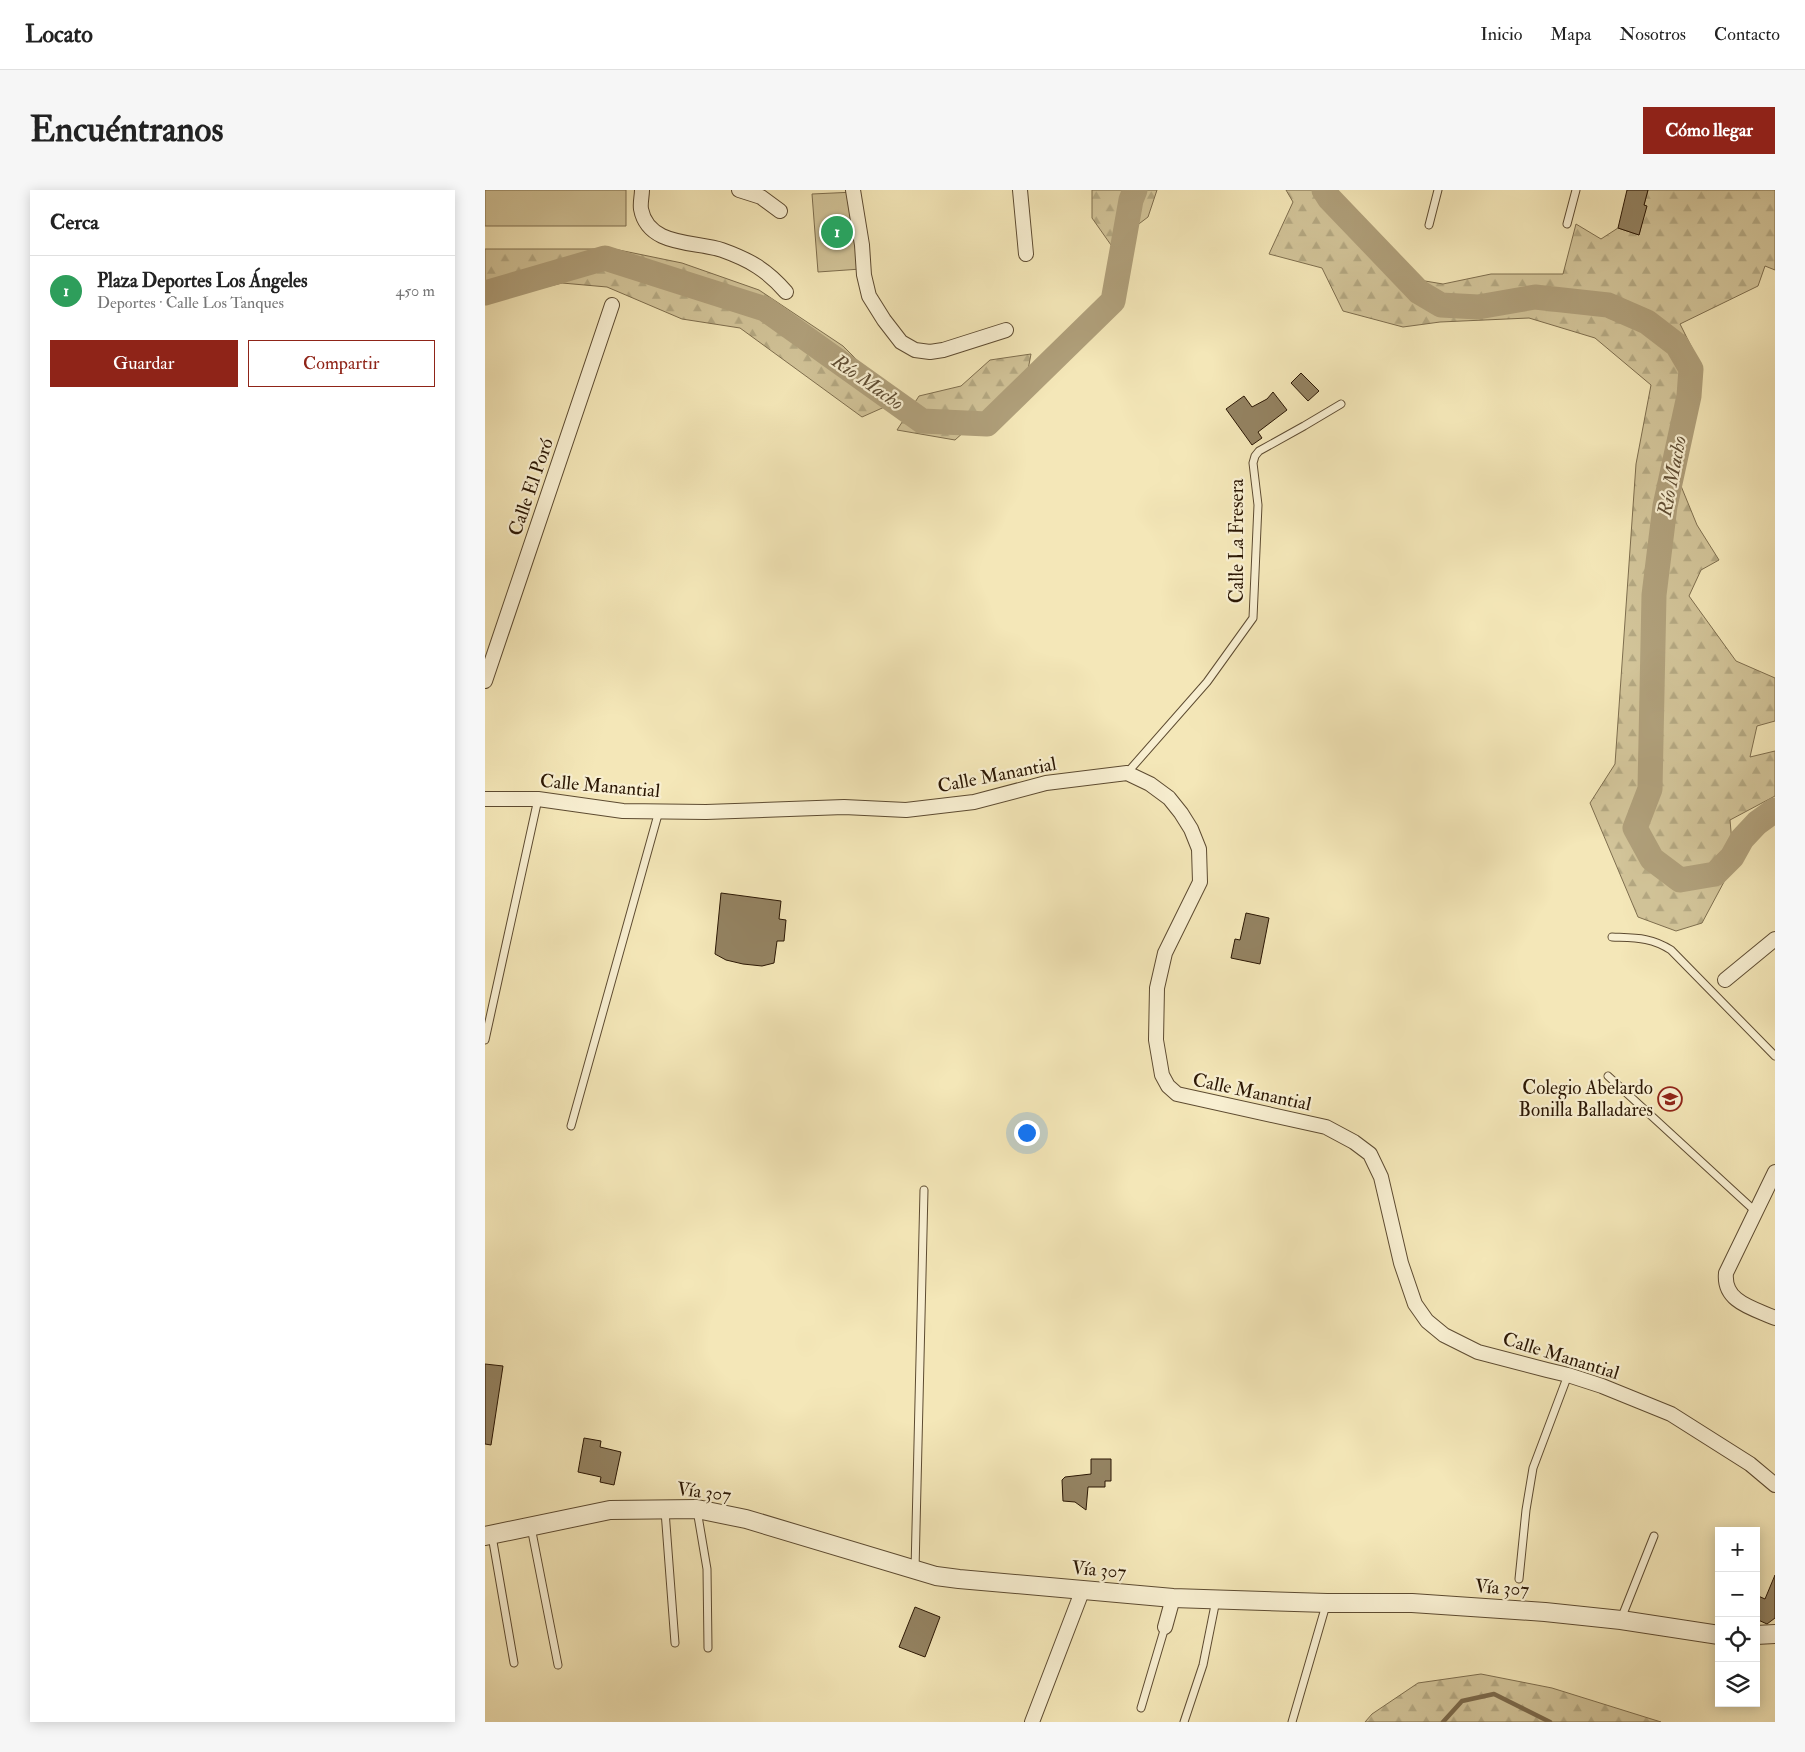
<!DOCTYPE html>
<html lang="es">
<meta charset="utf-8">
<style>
:root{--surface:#fff;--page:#f6f6f6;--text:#222;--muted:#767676;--line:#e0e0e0;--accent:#8f2418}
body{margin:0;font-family:"IM FELL Double Pica",serif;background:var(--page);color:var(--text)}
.controls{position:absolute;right:15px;bottom:15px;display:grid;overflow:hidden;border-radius:0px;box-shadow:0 2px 12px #0003}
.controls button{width:45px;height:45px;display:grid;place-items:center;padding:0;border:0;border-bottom:1px solid var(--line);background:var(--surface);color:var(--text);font:25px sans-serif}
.you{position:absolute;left:541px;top:942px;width:18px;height:18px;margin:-12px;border:4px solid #fff;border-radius:50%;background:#1a73e8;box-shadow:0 0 0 8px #1a73e833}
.badge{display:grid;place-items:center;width:32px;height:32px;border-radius:50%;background:var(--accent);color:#fff;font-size:16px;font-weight:700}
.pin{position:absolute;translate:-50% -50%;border:2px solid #fff;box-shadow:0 1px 5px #0006}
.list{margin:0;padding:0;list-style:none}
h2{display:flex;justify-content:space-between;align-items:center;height:65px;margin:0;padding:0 20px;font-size:21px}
h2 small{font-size:16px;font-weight:400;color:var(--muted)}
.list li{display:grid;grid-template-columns:32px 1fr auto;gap:15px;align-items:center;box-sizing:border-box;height:70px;padding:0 20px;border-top:1px solid var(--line)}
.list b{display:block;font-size:19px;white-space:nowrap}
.list p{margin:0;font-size:16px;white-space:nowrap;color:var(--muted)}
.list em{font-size:16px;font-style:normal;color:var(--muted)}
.actions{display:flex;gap:10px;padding:15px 20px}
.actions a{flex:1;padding:11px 0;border:1px solid var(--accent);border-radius:0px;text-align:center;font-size:18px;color:var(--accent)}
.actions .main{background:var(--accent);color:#fff}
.icon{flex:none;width:28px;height:28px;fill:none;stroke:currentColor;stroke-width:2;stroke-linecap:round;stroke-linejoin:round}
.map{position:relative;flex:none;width:1290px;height:1532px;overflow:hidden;border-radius:0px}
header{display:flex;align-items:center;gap:30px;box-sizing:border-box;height:70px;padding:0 25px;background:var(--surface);border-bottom:1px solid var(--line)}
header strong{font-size:24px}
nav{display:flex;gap:28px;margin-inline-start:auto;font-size:18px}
.intro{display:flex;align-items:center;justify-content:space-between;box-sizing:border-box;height:120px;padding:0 30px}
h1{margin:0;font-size:35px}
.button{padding:12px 22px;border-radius:0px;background:var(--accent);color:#fff;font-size:18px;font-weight:700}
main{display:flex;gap:30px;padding:0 30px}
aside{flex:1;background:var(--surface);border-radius:0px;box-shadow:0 2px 12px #0003}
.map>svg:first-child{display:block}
.forest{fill:url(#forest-firs);stroke:#7e6e4e}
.green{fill:#d2c499;stroke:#7e6e4e}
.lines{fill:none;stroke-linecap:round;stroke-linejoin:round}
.stream{stroke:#7b694b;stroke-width:4.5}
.river{stroke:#b0a07b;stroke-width:25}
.building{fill:#948362;stroke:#2b1704}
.service-casing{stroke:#5d4b31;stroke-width:9}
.minor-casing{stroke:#5d4b31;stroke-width:16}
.tertiary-casing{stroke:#5d4b31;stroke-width:20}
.service{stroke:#f8efd1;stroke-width:7}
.minor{stroke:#f8efd1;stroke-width:14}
.tertiary{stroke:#f8efd1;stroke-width:18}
.labels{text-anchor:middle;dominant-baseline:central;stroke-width:4.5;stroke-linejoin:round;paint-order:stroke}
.street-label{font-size:19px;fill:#2b1704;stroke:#f8efd1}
.poi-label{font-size:19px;fill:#2b1704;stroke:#f8efd1;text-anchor:end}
.water-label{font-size:20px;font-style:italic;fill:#604e34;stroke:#f8efd1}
</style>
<header>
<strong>Locato</strong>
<nav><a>Inicio</a><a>Mapa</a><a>Nosotros</a><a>Contacto</a></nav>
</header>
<div class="intro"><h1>Encuéntranos</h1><a class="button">Cómo llegar</a></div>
<main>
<aside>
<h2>Cerca<small></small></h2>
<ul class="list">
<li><span class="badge" style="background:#2e9e5b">1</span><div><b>Plaza Deportes Los Ángeles</b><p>Deportes · Calle Los Tanques</p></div><em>450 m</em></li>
</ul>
<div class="actions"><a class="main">Guardar</a><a>Compartir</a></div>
</aside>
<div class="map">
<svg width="1290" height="1532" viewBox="0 0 1290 1532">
<defs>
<pattern id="forest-firs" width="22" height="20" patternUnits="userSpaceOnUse" patternTransform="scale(1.25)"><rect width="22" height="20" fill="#d2c499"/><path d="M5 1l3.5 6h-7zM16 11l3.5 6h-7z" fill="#b4a882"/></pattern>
</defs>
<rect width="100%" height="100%" fill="#f4e7b8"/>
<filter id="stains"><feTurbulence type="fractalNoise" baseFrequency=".004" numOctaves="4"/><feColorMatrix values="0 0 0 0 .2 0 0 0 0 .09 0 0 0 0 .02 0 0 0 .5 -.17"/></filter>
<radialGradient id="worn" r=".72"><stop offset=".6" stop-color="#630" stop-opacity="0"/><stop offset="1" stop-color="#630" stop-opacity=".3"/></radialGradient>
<path class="forest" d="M607,0H672L663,27L626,55L607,28Z
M801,0H842L857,29L885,65L928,89L958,94L1006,84H1078L1091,34L1116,49L1133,38L1154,45L1161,16L1159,15L1163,0H1290V80L1280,76L1273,96L1195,134L1211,166L1207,230L1196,296L1212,335L1234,370L1216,380L1204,406L1251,471L1290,488V531L1272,536L1265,567L1290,561V606L1245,630L1248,664L1240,690L1217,733L1191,741L1153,727L1105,613L1130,574L1151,274L1166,195L1110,148L1044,128L955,132L918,137L858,121L837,78L784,64L808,12Z
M0,59H129L197,73L274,100L358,156L413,211L377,227L255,138L197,129L122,97L77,93L0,112Z
M546,164L542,185L470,250L412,240L434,206L476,196L505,170Z
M996,1484L1067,1498L1176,1532H880L887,1524L933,1493Z"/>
<path class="green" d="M0,0H141V36H0Z
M370,2L376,79L333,82L327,4Z"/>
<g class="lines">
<path class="stream" d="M958,1532L977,1511L1009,1504L1065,1532"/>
<path class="river" d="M839,0L844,8L934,102L956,115L993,117L1050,107L1123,115L1162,132L1192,155L1206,179L1204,206L1180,316L1169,405L1165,599L1150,638L1167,669L1195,690L1230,684L1247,667L1257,649L1272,633L1290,620
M0,103L120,68L280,119L437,231L502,234L628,111L646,10L650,0"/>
</g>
<path class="building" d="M1142,0H1163L1159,15L1162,16L1154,45L1133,38Z
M816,183L834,201L823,211L806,193Z
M788,202L802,220L773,242L777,248L767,255L741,219L759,206L767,217L782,209Z
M236,703L296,711L294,729L301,730L299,751H292L289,773L277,776L258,774L241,770L230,764Z
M761,723L784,728L775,774L746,768L750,749L755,750Z
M0,1174L18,1176L6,1255L0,1254Z
M99,1248L116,1251L115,1257L136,1262L129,1295L115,1292L116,1287L93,1282Z
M606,1269H626V1291H620V1297H603L601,1320L590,1312L578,1311L577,1290L580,1287L606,1284Z
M1290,1385V1428L1282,1434L1271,1429V1405L1280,1409Z
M430,1417L455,1427L440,1467L414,1457Z"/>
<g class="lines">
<g class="service-casing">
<path id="service" d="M1082,34L1091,0
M944,35L953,0
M642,583L722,492L768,428L773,315L768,273L770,266L774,261L819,236L856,214
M1127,747C1150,748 1166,747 1186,760L1290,866
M0,850L53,609
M1123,886L1270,1021
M86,936L174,621
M212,1320L222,1379L223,1458
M180,1321L190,1453
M46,1337L73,1475
M7,1346L29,1473
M430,1380L439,1000
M1034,1389L1041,1320L1048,1278L1083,1185
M1136,1429L1169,1346
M656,1518L680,1437
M699,1532L718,1475L731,1410
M807,1532L841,1415"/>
</g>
<g class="minor-casing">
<path id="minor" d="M157,0C157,6 155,13 156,19C163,57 211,51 237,60C265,70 282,80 301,102
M254,0L276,7L295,21
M368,0L377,55L379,85L384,106L399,130L416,152L430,160L445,162L458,160L521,140
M535,0L541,64
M0,491L127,115
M0,609H53L138,621L221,622L359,617L421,620L489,612L561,593L642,583L665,594L684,608L696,623L706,639L714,659L715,692L680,763L672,798L671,850L677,885L683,896L692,904L841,937L869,952L885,964L896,987L916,1073L930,1114L942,1131L959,1145L993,1162L1062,1180L1083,1185L1117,1196L1186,1224L1265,1274L1290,1295
M1240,790L1290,749
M1290,982L1241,1083C1238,1112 1268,1118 1290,1128
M680,1437L688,1408
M547,1532L598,1399"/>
</g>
<g class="tertiary-casing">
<path id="tertiary" d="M0,1346L125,1320L212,1319L261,1329L451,1386L474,1389L688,1408L842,1413H927L1060,1422L1136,1430L1234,1445
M1271,1445L1290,1444"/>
</g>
<use href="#service" class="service"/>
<use href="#minor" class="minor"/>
<use href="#tertiary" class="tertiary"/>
</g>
<defs>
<g id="university-ring" transform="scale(1.25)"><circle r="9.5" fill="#f8efd1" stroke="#8f2418" stroke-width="1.5"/><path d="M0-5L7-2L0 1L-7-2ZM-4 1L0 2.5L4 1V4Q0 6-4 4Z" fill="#8f2418"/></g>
</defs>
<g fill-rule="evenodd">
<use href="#university-ring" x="1185" y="909"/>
</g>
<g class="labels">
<g class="street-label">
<text transform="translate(46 297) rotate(-71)">Calle El Poró</text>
<text transform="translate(752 351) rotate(-90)">Calle La Fresera</text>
<text transform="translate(512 585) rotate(-11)">Calle Manantial</text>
<text transform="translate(115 596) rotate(5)">Calle Manantial</text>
<text transform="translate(767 902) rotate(12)">Calle Manantial</text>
<text transform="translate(1076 1166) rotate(17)">Calle Manantial</text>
<text transform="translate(219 1302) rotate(7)">Vía 307</text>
<text transform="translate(614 1380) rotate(5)">Vía 307</text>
<text transform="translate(1017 1398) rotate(4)">Vía 307</text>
</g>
<g class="poi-label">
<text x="1168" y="898">Colegio Abelardo<tspan x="1168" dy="22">Bonilla Balladares</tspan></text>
</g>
<g class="water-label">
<text transform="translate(383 192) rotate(35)">Río Macho</text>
<text transform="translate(1187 286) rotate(-79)">Río Macho</text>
</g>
</g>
<rect width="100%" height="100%" filter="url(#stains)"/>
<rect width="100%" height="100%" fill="url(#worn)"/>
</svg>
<div class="controls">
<button>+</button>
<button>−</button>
<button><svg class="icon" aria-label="locate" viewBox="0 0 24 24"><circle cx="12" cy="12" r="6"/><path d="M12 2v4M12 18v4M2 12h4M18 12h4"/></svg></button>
<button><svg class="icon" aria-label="layers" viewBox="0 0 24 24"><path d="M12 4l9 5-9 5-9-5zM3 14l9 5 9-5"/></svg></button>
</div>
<div class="you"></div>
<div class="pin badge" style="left:352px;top:42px;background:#2e9e5b">1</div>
</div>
</main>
